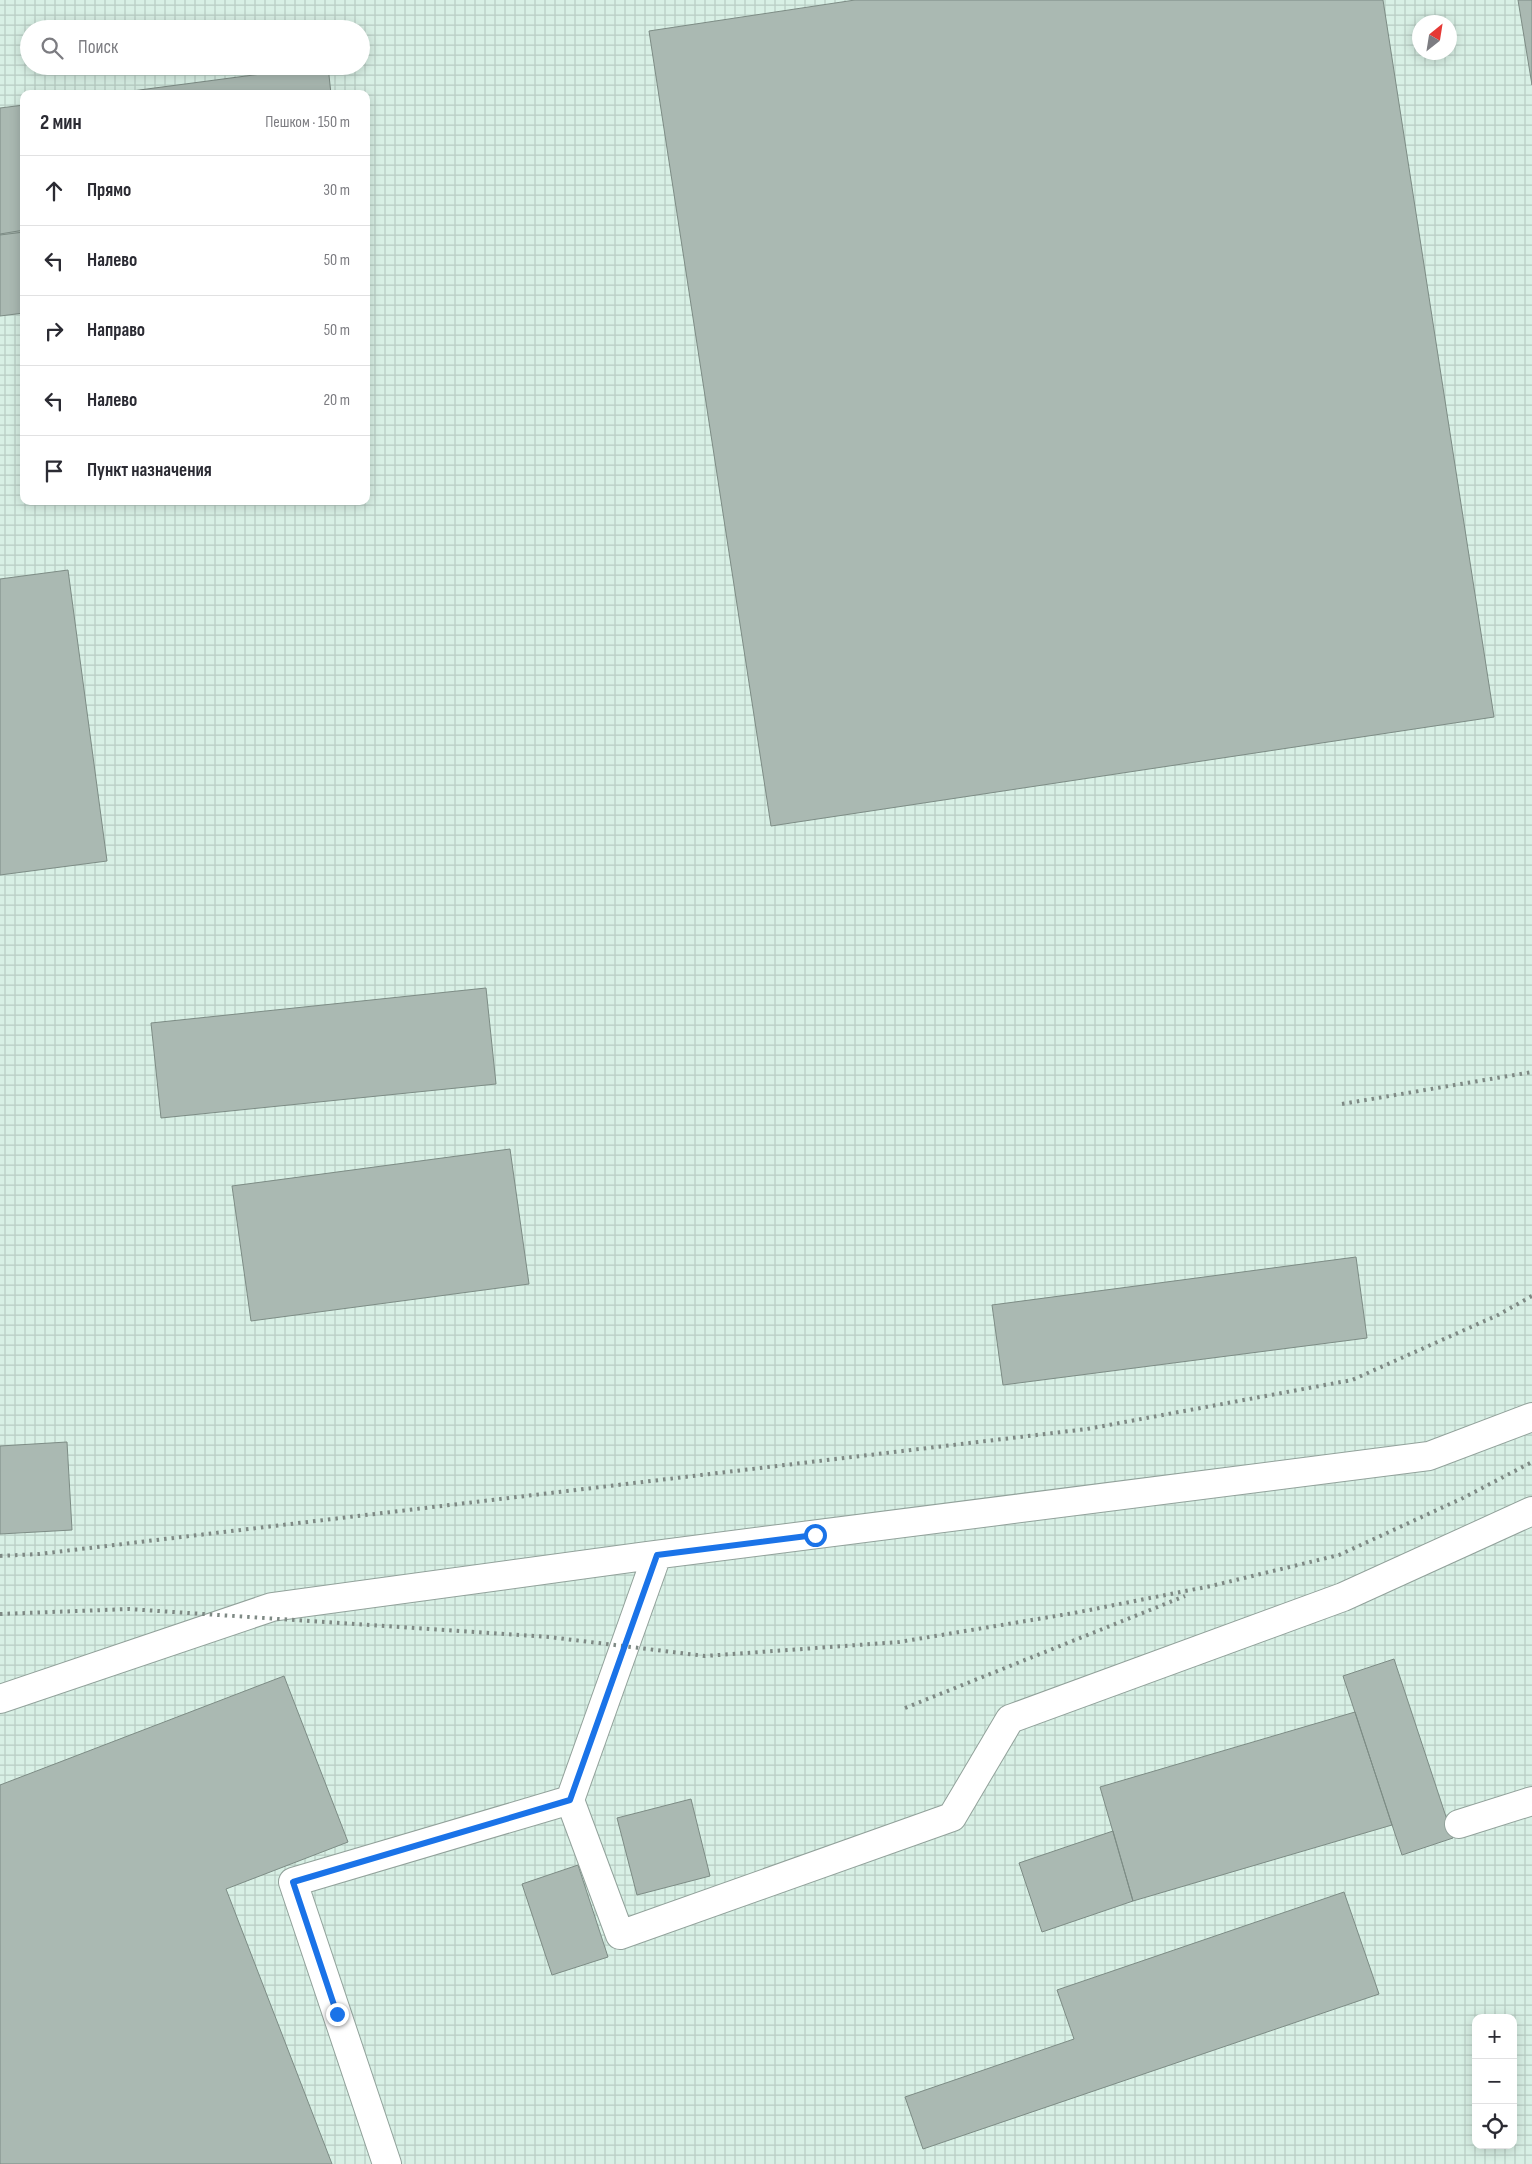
<!DOCTYPE html>
<html lang="ru">
<meta charset="utf-8">
<style>
:root{--surface:#fff;--page:#f2f2f3;--text:#2b2b33;--muted:#7c7c81;--line:#e1e1e2}
body{margin:0;font-family:"Sofia Sans Condensed",sans-serif;background:var(--page);color:var(--text)}
.controls{position:absolute;right:15px;bottom:15px;display:grid;overflow:hidden;border-radius:10px;box-shadow:0 2px 12px #0003}
.controls button{width:45px;height:45px;display:grid;place-items:center;padding:0;border:0;border-bottom:1px solid var(--line);background:var(--surface);color:var(--text);font:25px sans-serif}
.compass{position:absolute;left:1412px;top:15px;width:45px;height:45px;border-radius:50%;background:var(--surface);box-shadow:0 2px 12px #0003;rotate:30deg}
.stop{position:absolute;width:15px;height:15px;margin:-11px;border:4px solid #1a73e8;border-radius:50%;background:#fff}
.stop.end{background:#1a73e8;border-color:#fff;box-shadow:0 1px 5px #0008}
.list{margin:0;padding:0;list-style:none}
h2{display:flex;justify-content:space-between;align-items:center;height:65px;margin:0;padding:0 20px;font-size:21px}
h2 small{font-size:16px;font-weight:400;color:var(--muted)}
.list li{display:grid;grid-template-columns:32px 1fr auto;gap:15px;align-items:center;box-sizing:border-box;height:70px;padding:0 20px;border-top:1px solid var(--line)}
.list b{display:block;font-size:19px;white-space:nowrap}
.list em{font-size:16px;font-style:normal;color:var(--muted)}
.icon{flex:none;width:28px;height:28px;fill:none;stroke:currentColor;stroke-width:2;stroke-linecap:round;stroke-linejoin:round}
.map{position:relative;flex:none;width:1532px;height:2164px;overflow:hidden}
.search{position:absolute;background:var(--surface);box-shadow:0 2px 12px #0003;left:20px;top:20px;width:350px;height:55px;display:flex;align-items:center;gap:12px;box-sizing:border-box;padding:0 18px;border-radius:28px;color:var(--muted);font-size:19px}
.panel{position:absolute;background:var(--surface);box-shadow:0 2px 12px #0003;left:20px;top:90px;width:350px;height:415px;border-radius:10px}
.map>svg:first-child{display:block}
.industrial{fill:url(#industrial-grid);fill-rule:evenodd}
.building{fill:#aab9b2;stroke:#7d8c85}
.lines{fill:none;stroke-linecap:round;stroke-linejoin:round}
.minor-casing{stroke:#92a29b;stroke-width:30}
.minor{stroke:#fff;stroke-width:28}
.rail{stroke:#7e8984;stroke-width:4;stroke-dasharray:2.5 5;stroke-linecap:butt}
.route{stroke:#1a73e8;stroke-width:6}
</style>
<div class="map">
<svg width="1532" height="2164" viewBox="0 0 1532 2164">
<defs>
<pattern id="industrial-grid" width="8" height="8" patternUnits="userSpaceOnUse" patternTransform="scale(1.25)"><rect width="8" height="8" fill="#d8f0e5"/><path d="M0 4h8M4 0v8" fill="none" stroke="#b9cdc4"/></pattern>
</defs>
<rect width="100%" height="100%" fill="#e9f9f2"/>
<path class="industrial" d="M0,0H1532V2164H0ZM1420,22H1450V52H1420ZM29,29H361V66H29ZM24,94H366V501H24ZM1476,2018H1513V2145H1476Z"/>
<path class="building" d="M855,0H1383L1494,717L771,826L649,31Z
M1518,0H1532V85Z
M322,66H328L331,94H109Z
M24,105V232L0,235V108Z
M24,230V313L0,316V234Z
M68,570L107,861L0,875V579Z
M486,988L496,1084L161,1118L151,1023Z
M510,1149L529,1284L251,1321L232,1186Z
M1356,1257L1367,1338L1003,1385L992,1305Z
M67,1442L72,1530L0,1534V1446Z
M1394,1659L1453,1838L1402,1855L1343,1676Z
M284,1676L348,1842L226,1889L332,2164H0V1785Z
M1355,1712L1392,1825L1133,1901L1100,1787Z
M691,1799L710,1876L637,1895L617,1818Z
M1113,1831L1133,1901L1042,1932L1019,1863Z
M578,1865L608,1957L552,1975L522,1884Z
M1344,1892L1379,1994L923,2149L905,2097L1074,2039L1057,1990Z"/>
<g class="lines">
<g class="minor-casing">
<path id="minor" d="M0,1699L272,1607L646,1556L1429,1456L1532,1417
M570,1800L620,1935L952,1817L1010,1719L1343,1597L1532,1511
M1459,1824L1532,1801
M387,2164L293,1882L570,1800L657,1555"/>
</g>
<use href="#minor" class="minor"/>
<path class="rail" d="M1342,1104L1532,1072
M0,1556L39,1554L1087,1429L1352,1380L1498,1315L1532,1296
M0,1614L129,1609L549,1637L705,1656L899,1642L1074,1613L1211,1586L1339,1555L1463,1498L1532,1462
M905,1708L1185,1596"/>
</g>
<g class="lines">
<path class="route" d="M337,2014L293,1882L570,1800L657,1555L815,1535"/>
</g>
</svg>
<div class="controls">
<button>+</button>
<button>−</button>
<button><svg class="icon" aria-label="locate" viewBox="0 0 24 24"><circle cx="12" cy="12" r="6"/><path d="M12 2v4M12 18v4M2 12h4M18 12h4"/></svg></button>
</div>
<svg class="compass" viewBox="-18 -18 36 36"><path d="M0-13l5 13h-10z" fill="#e53935"/><path d="M0 13l5-13h-10z" fill="#7c7c81"/></svg>
<div class="stop" style="left:815px;top:1535px"></div>
<div class="stop end" style="left:337px;top:2014px"></div>
<div class="search"><svg class="icon" aria-label="search" viewBox="0 0 24 24"><circle cx="10" cy="10" r="6"/><path d="M15 15l6 6"/></svg>Поиск</div>
<section class="panel">
<h2>2 мин<small>Пешком · 150 m</small></h2>
<ul class="list">
<li><svg class="icon" aria-label="ahead" viewBox="0 0 24 24"><path d="M12 20V5M6 11l6-6 6 6"/></svg><div><b>Прямо</b></div><em>30 m</em></li>
<li><svg class="icon" aria-label="left" viewBox="0 0 24 24"><path d="M17 20v-9H6M10 6l-5 5 5 5"/></svg><div><b>Налево</b></div><em>50 m</em></li>
<li><svg class="icon" aria-label="right" viewBox="0 0 24 24"><path d="M7 20v-9h11M14 6l5 5-5 5"/></svg><div><b>Направо</b></div><em>50 m</em></li>
<li><svg class="icon" aria-label="left" viewBox="0 0 24 24"><path d="M17 20v-9H6M10 6l-5 5 5 5"/></svg><div><b>Налево</b></div><em>20 m</em></li>
<li><svg class="icon" aria-label="arrive" viewBox="0 0 24 24"><path d="M6 21V4h12l-3 4 3 4H6"/></svg><div><b>Пункт назначения</b></div></li>
</ul>
</section>
</div>
